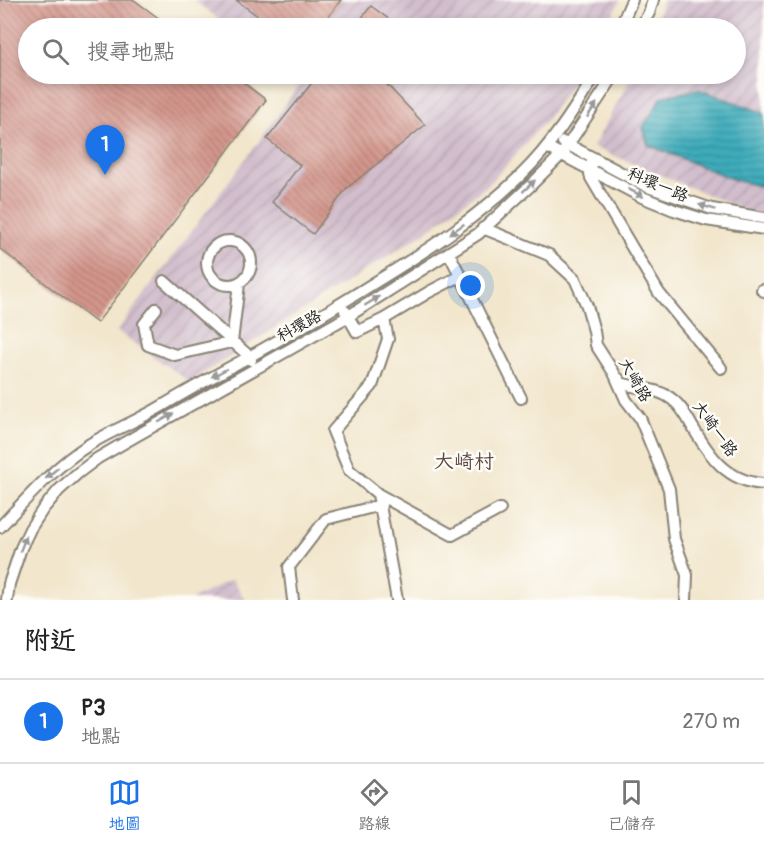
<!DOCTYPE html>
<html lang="zh-TW">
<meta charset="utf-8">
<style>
:root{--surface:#fff;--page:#f6f6f6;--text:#222;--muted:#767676;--line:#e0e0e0;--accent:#1a73e8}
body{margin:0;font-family:Pangolin,"LXGW WenKai TC",sans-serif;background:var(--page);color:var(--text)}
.you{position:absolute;left:471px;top:286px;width:21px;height:21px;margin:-15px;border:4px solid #fff;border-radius:50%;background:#1a73e8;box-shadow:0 0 0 9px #1a73e833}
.badge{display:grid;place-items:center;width:39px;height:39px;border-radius:50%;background:var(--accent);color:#fff;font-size:20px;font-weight:700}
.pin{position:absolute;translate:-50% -50px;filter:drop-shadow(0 2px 3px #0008)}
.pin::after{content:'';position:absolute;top:32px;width:21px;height:18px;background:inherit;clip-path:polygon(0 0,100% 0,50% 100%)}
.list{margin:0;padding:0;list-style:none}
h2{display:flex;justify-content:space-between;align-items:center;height:78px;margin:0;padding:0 24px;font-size:26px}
h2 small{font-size:20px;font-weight:400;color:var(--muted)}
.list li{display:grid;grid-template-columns:39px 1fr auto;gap:18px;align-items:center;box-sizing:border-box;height:84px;padding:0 24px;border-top:2px solid var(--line)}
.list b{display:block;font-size:22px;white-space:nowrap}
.list p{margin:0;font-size:20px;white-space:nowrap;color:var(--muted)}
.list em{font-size:20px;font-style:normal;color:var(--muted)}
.icon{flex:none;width:33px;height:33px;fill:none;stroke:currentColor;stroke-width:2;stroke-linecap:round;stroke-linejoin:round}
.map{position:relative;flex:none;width:764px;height:600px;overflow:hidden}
.search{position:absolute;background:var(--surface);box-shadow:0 3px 9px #0003;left:18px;right:18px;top:18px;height:66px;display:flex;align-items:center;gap:15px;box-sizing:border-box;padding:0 21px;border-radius:33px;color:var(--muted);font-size:22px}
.sheet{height:162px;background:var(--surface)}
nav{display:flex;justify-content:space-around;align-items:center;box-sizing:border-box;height:84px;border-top:2px solid var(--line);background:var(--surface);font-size:16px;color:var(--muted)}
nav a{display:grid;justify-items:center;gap:3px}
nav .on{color:var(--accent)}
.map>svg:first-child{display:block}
.industrial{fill:url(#industrial-furrows)}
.water{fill:url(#water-rules);stroke:#2c646c;stroke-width:1.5}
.building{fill:url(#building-back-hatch)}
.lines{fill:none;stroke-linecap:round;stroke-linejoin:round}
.minor-casing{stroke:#878174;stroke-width:14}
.minor{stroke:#fff;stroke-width:10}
.oneway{fill:#999}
.labels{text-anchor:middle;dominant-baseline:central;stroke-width:5;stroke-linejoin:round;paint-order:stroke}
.street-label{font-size:16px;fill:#1c1c1c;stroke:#fdfcf7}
.quarter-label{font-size:20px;fill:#5c4743;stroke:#fdfcf7}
</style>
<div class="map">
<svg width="764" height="600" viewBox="0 0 764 600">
<defs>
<pattern id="industrial-furrows" width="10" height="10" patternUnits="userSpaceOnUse" patternTransform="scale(1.5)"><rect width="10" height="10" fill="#d1bdcc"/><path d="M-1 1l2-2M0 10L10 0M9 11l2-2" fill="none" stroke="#b3a2af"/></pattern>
<pattern id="water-rules" width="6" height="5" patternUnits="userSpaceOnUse" patternTransform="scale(1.5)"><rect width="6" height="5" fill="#3dacbb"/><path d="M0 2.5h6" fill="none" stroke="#328b97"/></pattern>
<pattern id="building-back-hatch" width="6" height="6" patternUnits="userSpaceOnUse" patternTransform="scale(1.5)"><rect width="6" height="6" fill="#d4968c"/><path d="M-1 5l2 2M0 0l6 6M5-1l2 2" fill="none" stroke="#ab7a72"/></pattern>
</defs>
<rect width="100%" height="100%" fill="#fdfcf7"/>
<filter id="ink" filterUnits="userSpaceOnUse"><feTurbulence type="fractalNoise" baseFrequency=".0167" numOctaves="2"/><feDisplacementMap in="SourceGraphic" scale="12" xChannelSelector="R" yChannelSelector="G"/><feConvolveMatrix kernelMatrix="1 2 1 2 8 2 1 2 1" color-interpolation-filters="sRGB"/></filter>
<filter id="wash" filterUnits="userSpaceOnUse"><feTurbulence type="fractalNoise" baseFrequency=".008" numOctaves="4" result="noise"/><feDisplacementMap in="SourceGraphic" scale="24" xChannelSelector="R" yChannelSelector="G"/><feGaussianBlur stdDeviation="1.35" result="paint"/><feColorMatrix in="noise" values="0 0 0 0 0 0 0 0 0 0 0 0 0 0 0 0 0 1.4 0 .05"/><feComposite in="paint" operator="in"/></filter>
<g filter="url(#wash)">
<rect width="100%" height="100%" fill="#f2e6cc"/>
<path class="industrial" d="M194,0H620L606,28H230Z
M663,0H764V218L593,147L633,74H736V28H654Z
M286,74H578L547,119L489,184L427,231L190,382L117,331L268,129L299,85Z
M232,579L246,600H191Z"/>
<path class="water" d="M698,89L764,113V187L735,180L648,145L643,127L662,97Z"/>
<g id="blocks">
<path class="building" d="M0,0H134L172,28H28V74H232L266,100L97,323L0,249Z
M236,0H341L320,28H274Z
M371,6L401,28H354Z
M319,74H377L425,125L346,189L313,234L272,202L300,165L267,139Z"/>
</g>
</g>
<g filter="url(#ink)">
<use href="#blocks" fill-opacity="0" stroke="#878174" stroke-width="1.5"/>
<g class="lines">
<g class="minor-casing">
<path id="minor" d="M620,28L632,0
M640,28L649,13L653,0
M563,142L648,187L712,209L764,218
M547,147L642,197L674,210L706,220L764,229
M594,158L589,169L591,178L659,293L721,368
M483,228L549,255L575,279L587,306L594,331L596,345L614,373L626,400L640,418L669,489L674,539L687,575L686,600
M207 263a22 22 0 1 1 44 0a22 22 0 1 1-44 0Z
M449,253L521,398
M164,281L249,356L251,360
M762,290L764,291
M156,309L144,324L148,345L175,355L232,342L239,284
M345,311L357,332L384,319L388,339L372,386L333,431L349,470L378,494L397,600
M384,319L429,292L460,276
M618,378L621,383C638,389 659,388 673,400C682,407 687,417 692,426C709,455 727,482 764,484
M378,494L452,535L500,509
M0,527C28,497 55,466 90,444C113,430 139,420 162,406C200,383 239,363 277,341C313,321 347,300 382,278C431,248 479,216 521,175C551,146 574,110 596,74
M7,600L9,584L21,548L30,529L43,509L59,490L78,473L98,458L136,436L347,317L478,234L530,186L562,154L615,74
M293,600L289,567L326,519L381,505"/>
</g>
<use href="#minor" class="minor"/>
</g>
<defs><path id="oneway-solid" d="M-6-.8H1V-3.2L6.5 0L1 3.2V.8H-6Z" transform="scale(1.5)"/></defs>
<g class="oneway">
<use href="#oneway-solid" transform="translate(592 110) rotate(-56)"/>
<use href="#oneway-solid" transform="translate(529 186) rotate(-43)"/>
<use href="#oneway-solid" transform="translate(636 193) rotate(27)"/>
<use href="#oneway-solid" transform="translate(707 207) rotate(-163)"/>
<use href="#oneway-solid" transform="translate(457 229) rotate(145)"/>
<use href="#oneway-solid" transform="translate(372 301) rotate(-32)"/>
<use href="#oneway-solid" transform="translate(219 373) rotate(152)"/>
<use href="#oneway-solid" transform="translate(166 418) rotate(-30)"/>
<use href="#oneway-solid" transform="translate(52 473) rotate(139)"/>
<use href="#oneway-solid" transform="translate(23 544) rotate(-68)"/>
</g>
</g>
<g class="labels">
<g class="street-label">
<text transform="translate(658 185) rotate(23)">科環一路</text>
<text transform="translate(299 326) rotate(-29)">科環路</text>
<text transform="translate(635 380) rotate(60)">大崎路</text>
<text transform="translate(715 429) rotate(54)">大崎一路</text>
</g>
<g class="quarter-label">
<text x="464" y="461">大崎村</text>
</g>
</g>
</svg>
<div class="you"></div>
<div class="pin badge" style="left:105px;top:175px">1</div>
<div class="search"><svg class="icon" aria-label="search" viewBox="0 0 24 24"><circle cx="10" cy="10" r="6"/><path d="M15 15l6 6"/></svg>搜尋地點</div>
</div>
<section class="sheet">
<h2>附近<small></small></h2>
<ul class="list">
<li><span class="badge">1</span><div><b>P3</b><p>地點</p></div><em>270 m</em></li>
</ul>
</section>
<nav>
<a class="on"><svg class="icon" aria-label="map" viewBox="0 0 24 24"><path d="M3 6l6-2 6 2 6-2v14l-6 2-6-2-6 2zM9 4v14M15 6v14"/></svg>地圖</a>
<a><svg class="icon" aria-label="directions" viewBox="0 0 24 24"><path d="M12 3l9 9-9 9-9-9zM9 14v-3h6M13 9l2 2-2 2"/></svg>路線</a>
<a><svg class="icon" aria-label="saved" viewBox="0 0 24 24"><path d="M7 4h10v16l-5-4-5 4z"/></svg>已儲存</a>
</nav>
